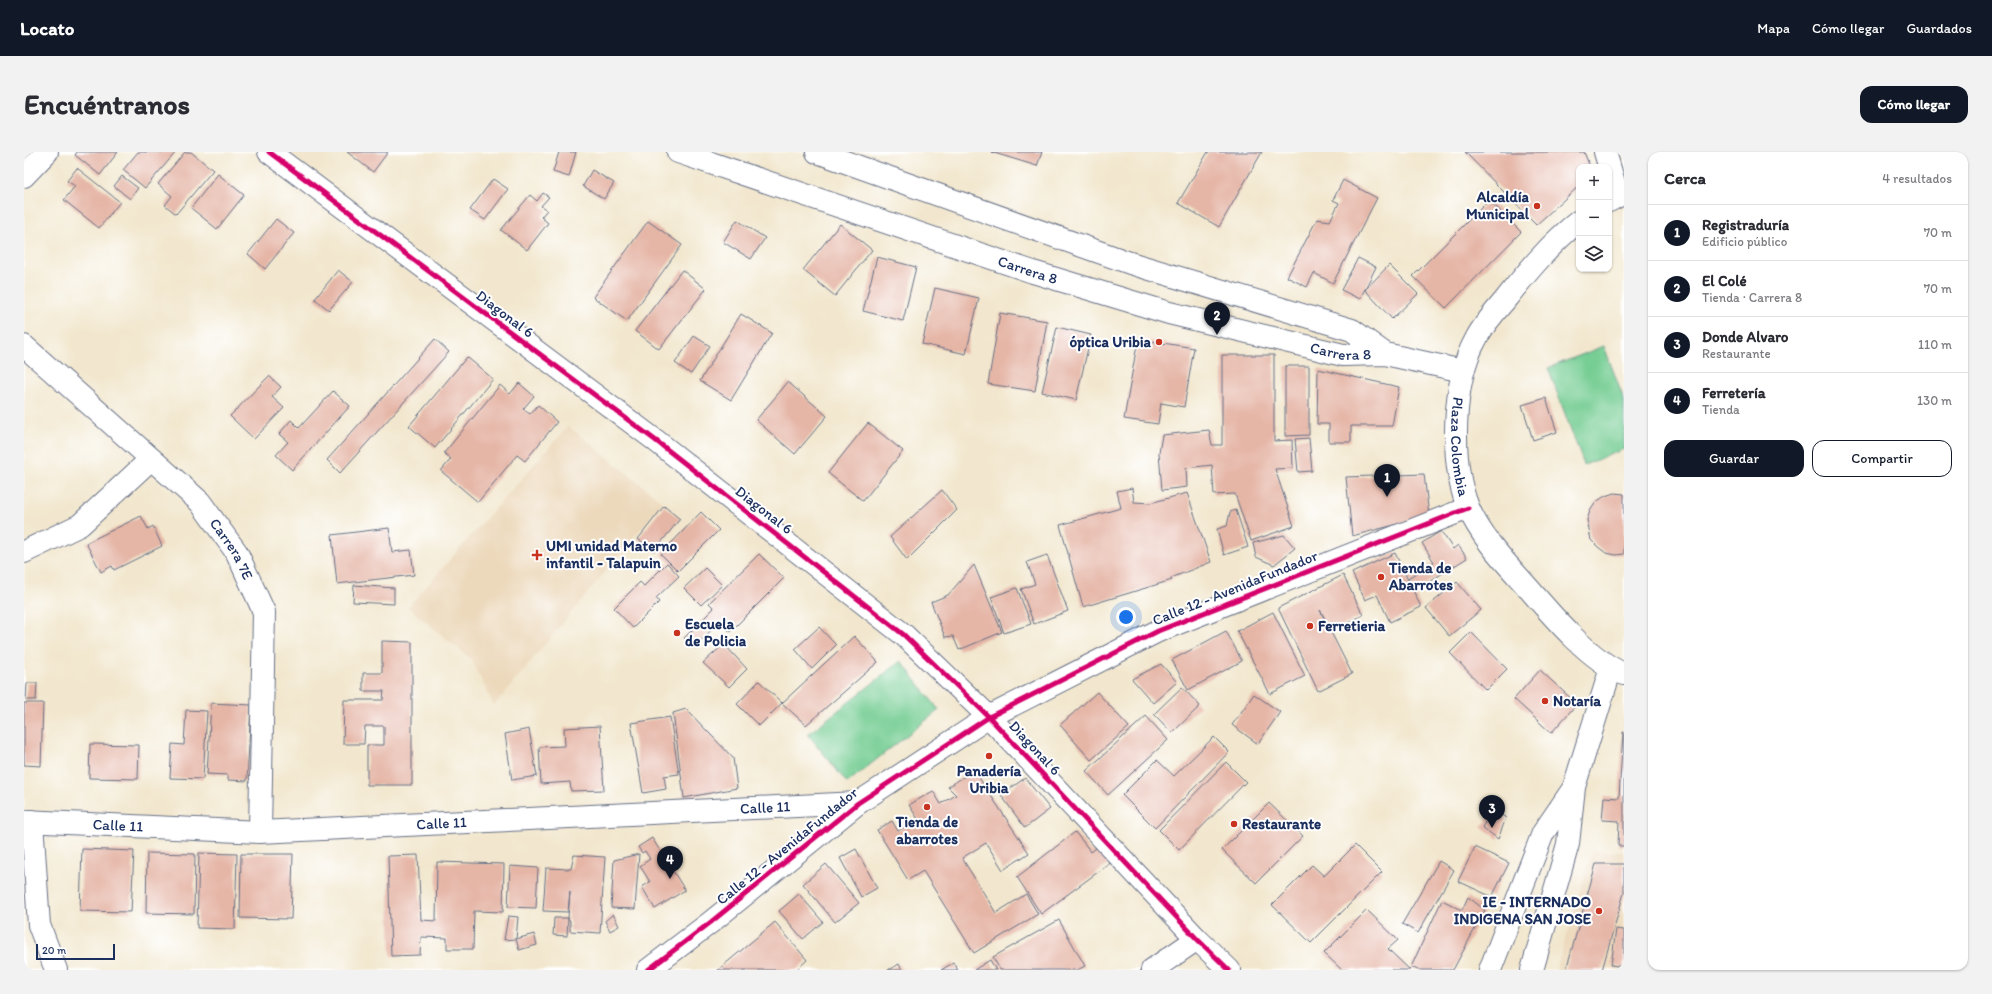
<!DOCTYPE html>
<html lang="es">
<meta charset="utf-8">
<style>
:root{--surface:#fff;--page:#f2f2f3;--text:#2b2b33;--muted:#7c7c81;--line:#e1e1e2;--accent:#111827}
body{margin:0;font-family:Itim,sans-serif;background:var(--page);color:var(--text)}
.controls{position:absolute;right:12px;top:12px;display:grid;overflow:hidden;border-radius:8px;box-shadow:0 1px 3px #0004}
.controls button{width:36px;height:36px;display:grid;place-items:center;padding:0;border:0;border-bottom:1px solid var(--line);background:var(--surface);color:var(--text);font:20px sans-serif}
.scale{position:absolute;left:12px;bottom:10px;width:79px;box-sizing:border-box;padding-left:4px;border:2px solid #1b2f5e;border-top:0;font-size:11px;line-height:14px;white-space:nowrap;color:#1b2f5e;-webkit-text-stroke:3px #fff;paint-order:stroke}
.you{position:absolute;left:1102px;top:465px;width:14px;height:14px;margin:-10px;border:3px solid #fff;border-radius:50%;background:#1a73e8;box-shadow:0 0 0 6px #1a73e833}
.badge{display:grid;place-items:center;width:26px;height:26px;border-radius:50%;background:var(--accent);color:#fff;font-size:13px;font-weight:700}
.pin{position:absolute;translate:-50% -33px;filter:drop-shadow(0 1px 2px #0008)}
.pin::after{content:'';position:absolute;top:21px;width:14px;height:12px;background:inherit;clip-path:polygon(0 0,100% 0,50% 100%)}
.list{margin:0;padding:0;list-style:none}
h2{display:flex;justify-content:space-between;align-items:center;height:52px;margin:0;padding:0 16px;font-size:17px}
h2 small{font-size:13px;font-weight:400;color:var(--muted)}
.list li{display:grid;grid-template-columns:26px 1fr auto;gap:12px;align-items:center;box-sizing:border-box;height:56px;padding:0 16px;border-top:1px solid var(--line)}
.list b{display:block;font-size:15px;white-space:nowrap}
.list p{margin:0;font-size:13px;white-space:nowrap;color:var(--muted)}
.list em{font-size:13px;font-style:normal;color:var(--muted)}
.actions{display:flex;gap:8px;padding:12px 16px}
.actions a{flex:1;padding:9px 0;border:1px solid var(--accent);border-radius:12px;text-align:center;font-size:14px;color:var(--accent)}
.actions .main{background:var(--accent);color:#fff}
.icon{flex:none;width:22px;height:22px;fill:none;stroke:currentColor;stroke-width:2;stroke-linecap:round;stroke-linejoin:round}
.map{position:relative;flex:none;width:1600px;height:818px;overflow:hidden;border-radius:12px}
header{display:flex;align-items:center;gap:24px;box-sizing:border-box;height:56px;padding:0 20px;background:var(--accent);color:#fff}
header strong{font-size:19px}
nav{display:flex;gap:22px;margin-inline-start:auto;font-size:14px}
.intro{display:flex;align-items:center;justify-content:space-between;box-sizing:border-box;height:96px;padding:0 24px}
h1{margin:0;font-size:28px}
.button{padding:10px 18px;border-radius:12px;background:var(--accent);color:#fff;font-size:14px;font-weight:700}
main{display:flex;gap:24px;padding:0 24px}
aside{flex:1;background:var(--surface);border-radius:12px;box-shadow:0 1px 3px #0004}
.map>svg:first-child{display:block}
.built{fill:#ecd8ba}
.green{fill:#77ce94;stroke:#497e79}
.building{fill:#e5b5a6}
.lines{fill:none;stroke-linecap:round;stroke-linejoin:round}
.minor-casing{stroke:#666f85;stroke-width:24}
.tertiary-casing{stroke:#666f85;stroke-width:24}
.minor{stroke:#fff;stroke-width:22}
.tertiary{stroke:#fff;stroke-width:22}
.cycleway-casing{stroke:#fff;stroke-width:8}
.cycleway{stroke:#d6006c;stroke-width:5}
.poi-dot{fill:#c8321e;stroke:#fff;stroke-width:1.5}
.labels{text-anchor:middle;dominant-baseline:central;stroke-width:4;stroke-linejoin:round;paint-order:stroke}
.poi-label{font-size:15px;font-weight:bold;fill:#1b2f5e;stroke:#fff;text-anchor:start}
.street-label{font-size:15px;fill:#1b2f5e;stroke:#fff}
</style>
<header>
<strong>Locato</strong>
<nav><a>Mapa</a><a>Cómo llegar</a><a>Guardados</a></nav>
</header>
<div class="intro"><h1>Encuéntranos</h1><a class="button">Cómo llegar</a></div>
<main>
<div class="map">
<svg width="1600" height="818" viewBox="0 0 1600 818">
<rect width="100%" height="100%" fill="#fff"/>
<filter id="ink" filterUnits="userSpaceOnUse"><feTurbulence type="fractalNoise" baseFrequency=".025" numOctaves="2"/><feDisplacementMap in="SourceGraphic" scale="8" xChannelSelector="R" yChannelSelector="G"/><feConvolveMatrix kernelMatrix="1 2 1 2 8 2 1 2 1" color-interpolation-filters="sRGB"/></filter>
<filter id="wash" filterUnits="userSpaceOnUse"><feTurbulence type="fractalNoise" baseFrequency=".012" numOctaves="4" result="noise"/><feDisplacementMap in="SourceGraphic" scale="16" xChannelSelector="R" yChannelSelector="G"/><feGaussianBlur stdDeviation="0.9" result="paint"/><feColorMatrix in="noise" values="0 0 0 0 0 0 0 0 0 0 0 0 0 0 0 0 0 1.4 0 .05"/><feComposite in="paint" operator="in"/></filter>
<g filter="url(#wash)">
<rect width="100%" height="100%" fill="#f2e7ce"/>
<path class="built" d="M544,274L639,350L470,554L448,508L384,455Z
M1568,699L1600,700V818H1532Z"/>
<path class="green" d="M1580,194L1600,248V297L1560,313L1524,216Z
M877,509L915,558L823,631L784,582Z"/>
<g id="blocks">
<path class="building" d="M53,0H94L76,23L51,3Z
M114,0H152L121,36L99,18Z
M161,0H167L189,18L152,62L141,53L148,44L134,32Z
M323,0H364L349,20Z
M535,0H552L545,25L529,20Z
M967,0H1018L1013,14Z
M1184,0H1238L1195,75L1154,51Z
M1441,0H1560L1566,15H1555V34L1512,73Z
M53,16L96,50L75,76L40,48L51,34L43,29Z
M568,18L590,31L580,47L559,34Z
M194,22L220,43L193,77L167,56Z
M98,24L114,36L106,47L90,34Z
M469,27L484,37L461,68L446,58Z
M1319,28L1353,46L1309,131L1290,121L1283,135L1263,125L1293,67L1306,69L1315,51L1309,48Z
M519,41L525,45L517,54L523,58L517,65L524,71L503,98L477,78L506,43L513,49Z
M1465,48L1497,80L1422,156L1389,124Z
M252,67L270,81L241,117L224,102Z
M713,68L741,86L727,107L699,90Z
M624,69L658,93L603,169L569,145Z
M816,72L848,98L811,144L779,118Z
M853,105L892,115L879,169L839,159Z
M1334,106L1352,115L1336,147L1317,138Z
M1365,113L1394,142L1368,167L1341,138Z
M314,118L329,130L305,158L291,147Z
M658,118L682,137L635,197L611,179Z
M911,136L955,146L942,202L898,192Z
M976,161L1023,169L1011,239L964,232Z
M717,162L748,181L707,248L676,229Z
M1033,175L1067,183L1052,248L1018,240Z
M670,184L686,194L667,222L651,211Z
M411,187L425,200L316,321L303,308Z
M1114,187L1170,196L1160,255L1137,251L1134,272L1100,267Z
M1198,203H1250V289L1268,288L1269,316L1251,317L1270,374L1227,389L1211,342L1190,343L1188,313L1162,316L1163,335L1138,338L1135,301L1138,283L1185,278L1188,293H1198Z
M443,205L469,227L411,296L385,274Z
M1261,214H1285V283L1261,284Z
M1294,217L1375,235L1368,274H1327V290H1305V272H1293Z
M245,224L257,235L248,245L260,256L230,287L206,264Z
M764,230L803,264L771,302L732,268Z
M495,231L510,244L499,257L506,262L514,253L533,270L501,309L493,303L454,350L417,319L427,307L420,301L476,233L486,242Z
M309,239L326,254L268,318L252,303L264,290L255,282L267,268L275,276Z
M1522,246L1533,280L1509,288L1498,253Z
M844,271L879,299L839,349L804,321Z
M1285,286L1288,319L1274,320L1271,287Z
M1400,322L1405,364L1328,384L1322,325Z
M1108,336L1110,350L1126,351L1163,341L1187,410L1147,426L1148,428L1059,455L1036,373L1097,356L1093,339Z
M918,338L933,358L883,408L866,385Z
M1590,341L1600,342V402L1592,403L1582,401L1574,395L1567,388L1563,368L1566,359L1572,350L1581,344Z
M640,354L656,367L630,399L614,387Z
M1212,358L1224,395L1200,403L1193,377L1203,374L1206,360Z
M677,360L695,378L654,419L637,402Z
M117,364L124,377L129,374L138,394L90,418L88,414L77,420L62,391Z
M365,376L368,400L387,398L390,423L313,432L308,383Z
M1417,379L1429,397L1434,393L1443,406L1392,438L1384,426L1410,410L1398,391Z
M1260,383L1271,396L1250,413L1232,405L1229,391Z
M1371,401L1397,455L1366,470L1353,443L1341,448L1328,421Z
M735,402L760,426L706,480L696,469L670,496L660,486L690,456L685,451Z
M1023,403L1044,459L1010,472L997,437L1011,432L1003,410Z
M643,411L655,424L632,446L635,450L609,476L590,456L616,430L620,434Z
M950,413L978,480L935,498L929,484L921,485L907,450L924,443Z
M681,416L698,433L677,453L660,436Z
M1319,423L1339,463L1308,479L1296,458L1328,522L1294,539L1254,456Z
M1433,430L1457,458L1425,484L1402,456Z
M330,433L370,436V452L329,450Z
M993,436L1007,472L980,481L967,445Z
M1249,460L1281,524L1246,542L1213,479Z
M795,475L812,493L788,517L771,497Z
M1202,479L1218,509L1164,538L1148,508Z
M1447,480L1483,517L1462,538L1426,501Z
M830,484L854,510L782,573L758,551Z
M358,489L388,490V633H343V593H360V574H341L340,592H319L320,548H359L360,539H339V521H358Z
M700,492L723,517L705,535L679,511Z
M1137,512L1153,530L1129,551L1108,527Z
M1516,518L1553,552L1527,581L1490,547Z
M735,529L758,551L735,574L713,552Z
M3,531H13L12,548H2Z
M1158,535L1176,554L1148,581L1130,562Z
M1073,540L1105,575L1067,608L1036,573Z
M1230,542L1256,560L1234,592L1208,573Z
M0,551H19L17,614L0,613Z
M187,551L227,553L223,629L204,628V623L183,622Z
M662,557L709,606L713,636L660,646L649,561Z
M162,558L183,559L179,627L146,626L148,592L160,593Z
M1122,564L1144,588L1084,643L1062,619Z
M646,565L655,622L640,624L642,637L619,641L607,571Z
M576,574L580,638L547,639L546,630L517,632L515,595L541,594L540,576Z
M505,577L513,624L488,628L481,582Z
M1599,580H1600V694H1594L1595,669L1578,668L1580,645L1595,646Z
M1190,585L1205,600L1131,676L1098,643L1133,608L1150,624Z
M66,592L115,593L114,627L65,626Z
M1202,610L1222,630L1155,698L1135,678Z
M950,618L1005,701L979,718L962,691L938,706L972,761L1002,742L1014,762L950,801L899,719L884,728L853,678L868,669L874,679L894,667L885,653L909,639L917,652L932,643L924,635Z
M1001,626L1026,657L1001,676L977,643Z
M1245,651L1279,684L1232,731L1198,698Z
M1470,658L1482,666L1474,687L1458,675Z
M1051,680L1067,700L1076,693L1089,709L1017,762L993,725Z
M628,686L661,738L631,757L618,735L626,730L616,714L626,707L621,699L618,701L614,695Z
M1331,693L1358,720L1287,791L1248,753L1288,713L1300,724Z
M1451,695L1485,711L1468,745L1434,729Z
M58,697L110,699L107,760L56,759Z
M832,697L853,736L837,745L816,706Z
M123,701L171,702L170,762L122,761Z
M175,701L213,702L211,777L173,776Z
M217,702H269L267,767L216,766Z
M615,702L611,757L587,756L590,708Z
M394,703L397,768L412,769L413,710L480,712L479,760L450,759L449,797H423V786L397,785L396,803L367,804L364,704Z
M550,703L581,705L576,781L546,779V769L544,766L546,740L544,760L519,759L522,716L547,717Z
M1415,709L1430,718L1394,781L1378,772Z
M802,712L835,751L811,770L779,732Z
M1572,712H1600V741L1578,818H1542Z
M486,714L514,716L512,756L484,755Z
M775,742L799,770L779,787L755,759Z
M1444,745L1461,758L1429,818H1394L1387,815L1418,748L1438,758Z
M1343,758L1374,788L1364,797L1386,818H1318L1300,801Z
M589,762L595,774L586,779L581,769Z
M484,764L494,765L492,787L510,782L513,793L495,798L492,787L480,788Z
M530,766H544L543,784L529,783Z
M1035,768L1061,814L1053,818H976L969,805Z
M751,770L783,808L772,818H694Z
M1592,777L1600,778V815L1587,813Z
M966,808L972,818H950Z
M929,811L934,818H917Z
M875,812L878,818H864Z"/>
</g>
</g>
<g filter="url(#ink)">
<use href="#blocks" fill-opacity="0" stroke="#666f85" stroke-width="1"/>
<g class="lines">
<g class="minor-casing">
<g id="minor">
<path d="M245,0L631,288L880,483L965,565L1173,787L1205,818"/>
<path id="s1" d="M654,0L1009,120L1145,161L1319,203L1361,202L1439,219"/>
<path d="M793,0L1106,111L1328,178L1361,202"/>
<path d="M1581,0L1594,44"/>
<path d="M0,24L23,0"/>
<path id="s2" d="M0,194L176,350L213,401L240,460L236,680"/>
<path d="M0,400L56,373L127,307"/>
<path id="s3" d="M0,669L236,680L834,651"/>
<path d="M8,669L15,773L32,818"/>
<path d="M1128,818L1173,787"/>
<path d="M1466,818L1519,681L1549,637"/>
<path d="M1508,818L1544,692L1550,635L1587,516"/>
</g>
</g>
<g class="tertiary-casing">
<g id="tertiary">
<path d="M1585,49L1600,41"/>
<path id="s4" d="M1555,69C1527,91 1503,120 1481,148C1471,160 1459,173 1452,187C1428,230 1426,310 1444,355C1457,386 1484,413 1506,438C1530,466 1566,508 1600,522"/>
<path d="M624,818L687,770L834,651L965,565L1134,479L1444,356"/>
</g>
</g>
<use href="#minor" class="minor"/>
<use href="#tertiary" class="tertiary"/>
<g class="cycleway-casing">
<path id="cycleway" d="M245,0L631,288L880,483L965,565L1173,787L1205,818
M624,818L687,770L834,651L965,565L1134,479L1444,356"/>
</g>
<use href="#cycleway" class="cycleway"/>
</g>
</g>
<g class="poi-dot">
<circle cx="1513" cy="54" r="4"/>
<circle cx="1135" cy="190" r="4"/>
<path d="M511 397h4v4h4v4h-4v4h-4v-4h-4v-4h4z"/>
<circle cx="1357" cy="425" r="4"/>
<circle cx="1286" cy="474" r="4"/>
<circle cx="653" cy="481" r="4"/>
<circle cx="1521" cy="549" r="4"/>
<circle cx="965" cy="604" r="4"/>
<circle cx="903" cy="655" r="4"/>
<circle cx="1210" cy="672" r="4"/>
<circle cx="1575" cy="759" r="4"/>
</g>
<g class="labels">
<g class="poi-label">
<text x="1505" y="45" text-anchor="end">Alcaldía<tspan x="1505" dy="17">Municipal</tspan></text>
<text x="1127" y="190" text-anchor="end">óptica Uribia</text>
<text x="522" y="394">UMI unidad Materno<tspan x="522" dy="17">infantil - Talapuin</tspan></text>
<text x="1365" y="416">Tienda de<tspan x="1365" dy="17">Abarrotes</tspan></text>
<text x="661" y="472">Escuela<tspan x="661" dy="17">de Policia</tspan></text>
<text x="1294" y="474">Ferretieria</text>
<text x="1529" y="549">Notaría</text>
<text x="965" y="619" text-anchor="middle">Panadería<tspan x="965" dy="17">Uribia</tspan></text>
<text x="903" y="670" text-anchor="middle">Tienda de<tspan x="903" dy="17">abarrotes</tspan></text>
<text x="1218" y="672">Restaurante</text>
<text x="1567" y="750" text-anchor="end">IE - INTERNADO<tspan x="1567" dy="17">INDIGENA SAN JOSE</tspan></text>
</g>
<g class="street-label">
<text stroke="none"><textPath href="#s1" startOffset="369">Carrera 8</textPath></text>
<text transform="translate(481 162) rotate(37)">Diagonal 6</text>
<text stroke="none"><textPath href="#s1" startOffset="693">Carrera 8</textPath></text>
<text stroke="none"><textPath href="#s4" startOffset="268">Plaza Colombia</textPath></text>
<text transform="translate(740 358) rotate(38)">Diagonal 6</text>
<text stroke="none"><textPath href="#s2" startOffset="292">Carrera 7E</textPath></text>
<text transform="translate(1211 436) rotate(-22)">Calle 12 - AvenidaFundador</text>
<text transform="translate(1011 596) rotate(47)">Diagonal 6</text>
<text stroke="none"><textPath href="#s3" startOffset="742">Calle 11</textPath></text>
<text stroke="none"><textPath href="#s3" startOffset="418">Calle 11</textPath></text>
<text stroke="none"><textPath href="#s3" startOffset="94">Calle 11</textPath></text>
<text transform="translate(763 694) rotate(-39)">Calle 12 - AvenidaFundador</text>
</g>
</g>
</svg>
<div class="controls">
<button>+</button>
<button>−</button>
<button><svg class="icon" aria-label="layers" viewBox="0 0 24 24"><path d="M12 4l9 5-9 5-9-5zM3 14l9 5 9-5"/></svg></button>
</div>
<div class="scale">20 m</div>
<div class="you"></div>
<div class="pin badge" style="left:1363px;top:345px">1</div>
<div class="pin badge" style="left:1193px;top:183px">2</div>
<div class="pin badge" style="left:1468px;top:676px">3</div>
<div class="pin badge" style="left:646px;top:727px">4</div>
</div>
<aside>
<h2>Cerca<small>4 resultados</small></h2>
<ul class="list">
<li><span class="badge">1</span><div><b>Registraduría</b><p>Edificio público</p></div><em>70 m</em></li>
<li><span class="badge">2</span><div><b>El Colé</b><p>Tienda · Carrera 8</p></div><em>70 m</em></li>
<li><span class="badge">3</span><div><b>Donde Alvaro</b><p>Restaurante</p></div><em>110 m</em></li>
<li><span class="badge">4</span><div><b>Ferretería</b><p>Tienda</p></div><em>130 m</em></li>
</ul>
<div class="actions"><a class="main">Guardar</a><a>Compartir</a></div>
</aside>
</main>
